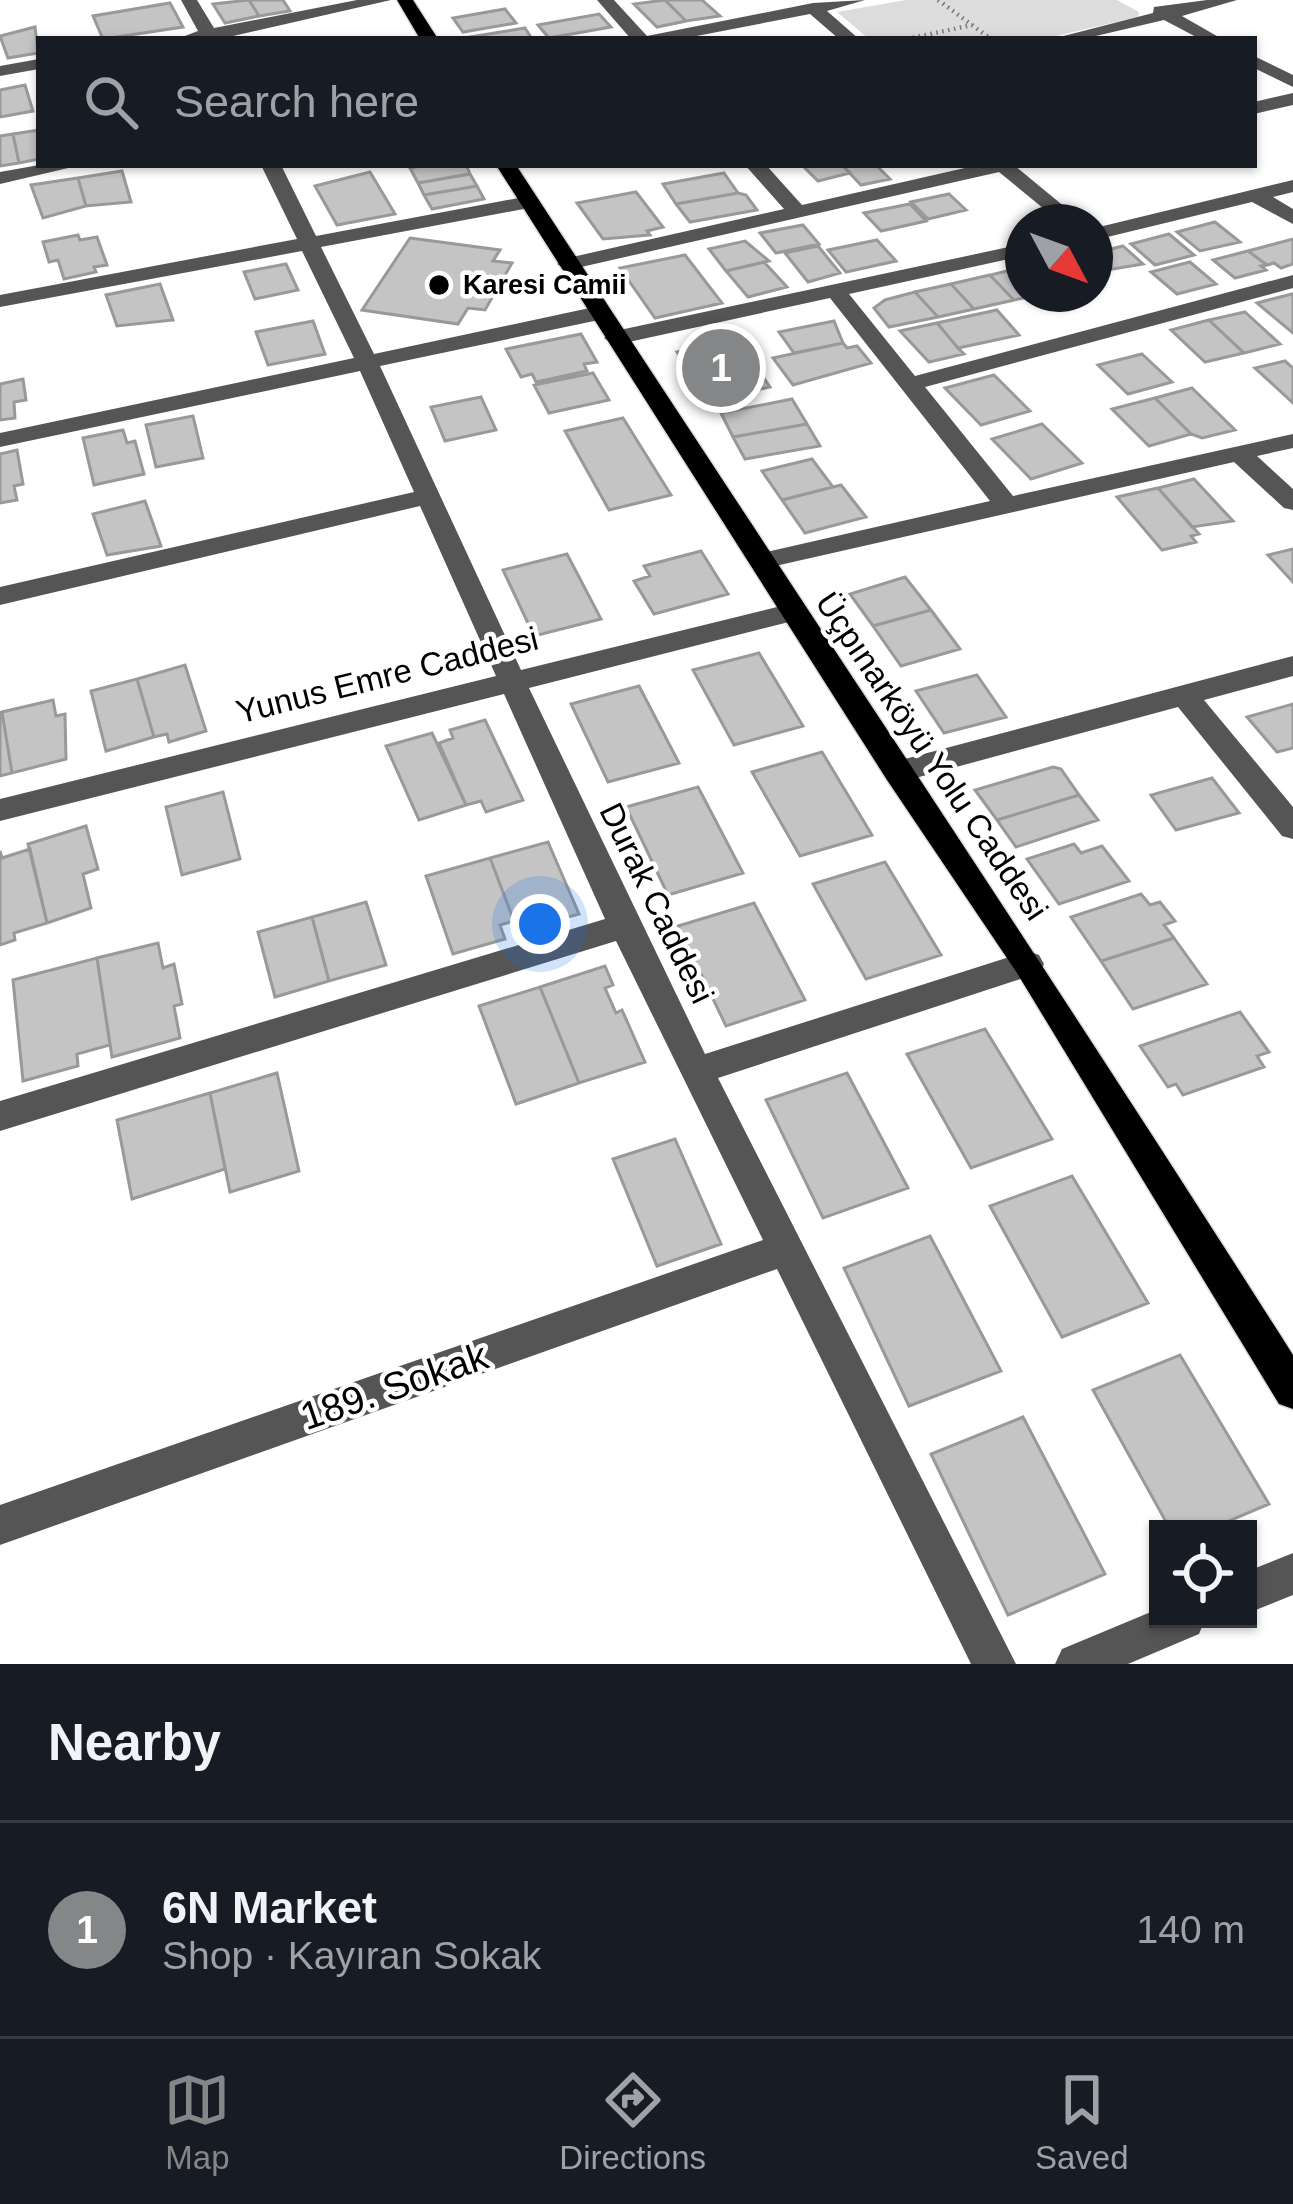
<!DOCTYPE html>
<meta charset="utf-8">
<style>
:root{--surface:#171b24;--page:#20242c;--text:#f1f3f6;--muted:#9ea1a6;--line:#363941;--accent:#858687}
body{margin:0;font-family:Arial,sans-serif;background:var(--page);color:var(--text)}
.controls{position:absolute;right:36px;bottom:36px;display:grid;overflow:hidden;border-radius:0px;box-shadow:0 3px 9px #0004}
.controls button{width:108px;height:108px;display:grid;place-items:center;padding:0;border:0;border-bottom:3px solid var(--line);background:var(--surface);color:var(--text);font:60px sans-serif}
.compass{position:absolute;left:1005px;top:204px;width:108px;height:108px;border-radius:50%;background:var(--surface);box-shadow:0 3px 9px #0004;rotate:131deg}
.you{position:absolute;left:540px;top:924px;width:42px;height:42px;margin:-30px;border:9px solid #fff;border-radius:50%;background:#1a73e8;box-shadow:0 0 0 18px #1a73e833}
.badge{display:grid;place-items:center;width:78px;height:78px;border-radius:50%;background:var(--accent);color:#fff;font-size:39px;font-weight:700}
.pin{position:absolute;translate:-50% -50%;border:6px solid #fff;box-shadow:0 3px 12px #0006}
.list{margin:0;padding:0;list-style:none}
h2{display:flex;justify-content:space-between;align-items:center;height:156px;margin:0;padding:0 48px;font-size:51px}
h2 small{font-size:39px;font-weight:400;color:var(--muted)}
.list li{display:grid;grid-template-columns:78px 1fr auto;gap:36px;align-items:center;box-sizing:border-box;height:216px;padding:0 48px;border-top:3px solid var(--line)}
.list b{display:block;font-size:45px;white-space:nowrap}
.list p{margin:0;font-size:39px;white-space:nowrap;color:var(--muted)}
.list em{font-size:39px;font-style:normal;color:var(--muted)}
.icon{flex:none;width:66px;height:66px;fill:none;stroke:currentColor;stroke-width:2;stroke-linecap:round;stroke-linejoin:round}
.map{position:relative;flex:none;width:1293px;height:1664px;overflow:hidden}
.search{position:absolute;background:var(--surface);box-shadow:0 3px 9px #0004;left:36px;right:36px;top:36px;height:132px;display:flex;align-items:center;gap:30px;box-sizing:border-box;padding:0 42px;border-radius:0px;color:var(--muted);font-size:45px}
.sheet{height:372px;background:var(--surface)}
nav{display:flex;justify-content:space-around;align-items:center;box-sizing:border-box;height:168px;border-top:3px solid var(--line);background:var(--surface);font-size:33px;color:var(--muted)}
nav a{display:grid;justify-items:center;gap:6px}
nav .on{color:var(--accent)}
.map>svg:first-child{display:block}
.green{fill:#dcdcdc}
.building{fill:#c4c4c4;stroke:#999;stroke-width:3}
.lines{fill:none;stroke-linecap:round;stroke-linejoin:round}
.major-casing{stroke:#dbdbdb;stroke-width:3}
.path{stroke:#777;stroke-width:4.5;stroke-dasharray:1.5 4.5;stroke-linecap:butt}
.minor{fill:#555;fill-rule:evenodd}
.major{fill:#000;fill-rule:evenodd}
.poi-dot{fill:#000;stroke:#fff;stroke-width:4.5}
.labels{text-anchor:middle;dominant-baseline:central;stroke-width:9;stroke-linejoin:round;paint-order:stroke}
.far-poi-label{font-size:27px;font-weight:bold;fill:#000;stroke:#fff;text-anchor:start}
.street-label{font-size:33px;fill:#000;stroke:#fff}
.near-street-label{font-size:39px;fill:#000;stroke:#fff}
</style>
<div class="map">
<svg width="1293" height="1664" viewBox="0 0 1293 1664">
<rect width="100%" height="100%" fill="#fff"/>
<path class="green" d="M906,0H1117L1139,12L1138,17L1043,39H869L837,12Z"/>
<path class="building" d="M249,0L259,16L225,23L213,4Z
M249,0H283L290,11L259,16Z
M665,0L686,21L657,27L634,4Z
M665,0H702L720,16L686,21Z
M170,3L183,27L103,39L93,16Z
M505,9L516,23L463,32L453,18Z
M599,14L611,27L549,38L538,25Z
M35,27L38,53L8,58L0,36Z
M525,28L532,39L464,38Z
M25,85L33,111L0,117V90Z
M39,130V159L19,163L13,134Z
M13,134L19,163L0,166V136Z
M427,165H466L470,174L418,183L410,168Z
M802,165H842L850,173L818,181Z
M842,165H876L890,179L861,185Z
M122,171L131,202L86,206L78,178Z
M370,172L395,214L337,225L315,186Z
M724,173L738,193L676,204L663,184Z
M470,174L477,186L424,195L418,183Z
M78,178L86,206L43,218L31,185Z
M477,186L484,199L432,209L424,195Z
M636,192L663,227L647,231L650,235L603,239L577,203Z
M738,193L746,195L757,210L690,222L676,204Z
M949,194L966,210L928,219L911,202Z
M910,204L926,221L881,231L864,213Z
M1215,222L1240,242L1200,251L1177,232Z
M803,225L819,244L776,253L760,233Z
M1169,234L1194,255L1155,265L1131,244Z
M78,235L80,240L97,237L107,265L94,267L96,272L64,279L58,260L49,262L43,242Z
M410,238L500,250L493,261L512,263L485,310L468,308L458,324L362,310Z
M1293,239V264L1281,268L1274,263L1267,265L1248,251Z
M877,240L896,261L846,272L828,250Z
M745,241L769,261L726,271L709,249Z
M818,246L840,273L808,282L785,253Z
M1123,246L1143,264L1095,272V253Z
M1248,251L1267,265L1261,266L1266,270L1235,278L1213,260Z
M685,255L722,303L655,318L620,268Z
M764,262L787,287L748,297L726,271Z
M1190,262L1216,284L1177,294L1151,272Z
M286,264L298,290L255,299L244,272Z
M1023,267V294H1043L1014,300L990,275Z
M990,275L1014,300L974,309L951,284Z
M160,284L173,320L117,326L106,295Z
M951,284L974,309L938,317L915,292Z
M915,292L938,317L889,327L874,308L885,300Z
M1292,294L1293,295V333L1257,303Z
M997,310L1019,335L958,348L937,323Z
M1245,312L1280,344L1244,353L1209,320Z
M1209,320L1244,353L1205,362L1171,330Z
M313,321L325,354L268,365L256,332Z
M834,321L843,343L794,353L779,332Z
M937,323L958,348L964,354L929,362L900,331Z
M581,334L597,362L584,364L587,371L536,382L532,374L521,377L506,349Z
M737,339L770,387L709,400L677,352Z
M843,343L847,348L857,346L871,363L793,385L773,358Z
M1142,354L1172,382L1128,394L1098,365Z
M1285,361L1293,368V403L1255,368Z
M593,373L609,400L549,413L534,385Z
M994,375L1030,411L981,425L945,388Z
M23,379L26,400L14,402L15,418L0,420V384Z
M1192,388L1235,430L1202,438L1191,434L1155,398Z
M481,397L496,430L445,441L431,407Z
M1155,398L1191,434L1149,446L1112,409Z
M792,399L807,424L733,437L721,413Z
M193,416L203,458L156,467L146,425Z
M623,418L671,495L609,510L565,431Z
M807,424L820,446L745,459L733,437Z
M1042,424L1082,463L1031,479L992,439Z
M123,430L127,443L135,441L144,474L94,485L83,438Z
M17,450L23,484L14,486L17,500L0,503V454Z
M812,459L833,487L782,500L762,471Z
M1194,479L1233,521L1192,527L1158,488Z
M841,485L866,517L805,533L782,500Z
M1158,488L1199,534L1191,536L1196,542L1162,550L1117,497Z
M145,501L161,546L107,555L93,514Z
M1293,549V582L1268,555Z
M701,551L728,594L654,614L634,581L650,576L644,566Z
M567,554L601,619L534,636L503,570Z
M905,577L931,610L873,626L850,594Z
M931,610L960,649L901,666L873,626Z
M759,653L803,726L734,745L693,670Z
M185,665L206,731L169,742L167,734L154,737L137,679Z
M977,675L1006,717L944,733L916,691Z
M137,679L154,737L106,751L91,691Z
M639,686L679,763L608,782L571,704Z
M53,700L56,716L65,714L66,759L12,773L2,712Z
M1293,704V748L1277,752L1247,717Z
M2,712L12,773L0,776V713Z
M485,720L523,800L486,812L481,801L466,805L439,743L453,738L450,730Z
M432,733L466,805L419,820L386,746Z
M822,752L872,835L800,856L752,772Z
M1053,767L1061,769L1079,795L997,820L975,790Z
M1212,778L1239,813L1176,830L1151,795Z
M698,787L743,873L668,895L626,807Z
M223,792L240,859L182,875L166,807Z
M1079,795L1098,820L1016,847L997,820Z
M86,826L98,869L83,874L91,908L47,923L28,844Z
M548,842L579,914L536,926L532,916L514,921L490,858Z
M1074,844L1081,853L1102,846L1129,881L1059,904L1027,859Z
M30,849L47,923L14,933L15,940L0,945V851L2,858Z
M490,858L514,921L500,925L505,939L453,954L426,876Z
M885,862L941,955L866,979L813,884Z
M1141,894L1150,905L1160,902L1175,921L1164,925L1174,938L1101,961L1071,917Z
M366,902L386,965L329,981L312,917Z
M754,903L805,1000L726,1026L678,926Z
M312,917L329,981L275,997L258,932Z
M1174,938L1207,984L1133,1009L1101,961Z
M158,943L163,968L174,964L182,1004L174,1006L180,1038L112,1057L97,958Z
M97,958L110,1045L77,1054L78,1066L23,1081L13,980Z
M605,966L613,985L605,988L616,1013L622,1010L645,1062L579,1083L540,987Z
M540,987L579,1083L516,1104L479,1006Z
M1240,1012L1269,1052L1257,1056L1264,1067L1183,1095L1176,1084L1168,1087L1140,1046Z
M985,1029L1052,1139L971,1168L907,1054Z
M277,1073L299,1171L230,1192L210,1093Z
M847,1073L908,1188L823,1218L766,1100Z
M210,1093L225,1169L132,1199L117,1120Z
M675,1139L721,1244L657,1266L613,1159Z
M1072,1176L1148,1303L1062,1337L990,1206Z
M930,1236L1001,1371L909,1406L844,1268Z
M1180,1355L1269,1504L1210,1529H1170L1093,1390Z
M1023,1417L1105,1574L1008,1615L931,1454Z"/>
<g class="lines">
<g class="major-casing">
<path id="major" d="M397,0H413L438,39H420Z
M496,165H516C775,562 1039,955 1293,1355V1409L1279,1404L1017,973L887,780Z"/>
</g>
<path class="path" d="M938,0L991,39
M907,39L972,25"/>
<path class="minor" d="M181,0H197L214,28L357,0H391L220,39H177L198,31Z
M597,0H614L647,36L813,3L865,0L827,11L859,39H839L810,14L681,39H631Z
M1207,0H1237L1182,16L1222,39H1200L1164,20L1083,39H1052L1153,13L1154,7Z
M1254,56L1293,75V87L1254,68Z
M39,59V69L0,76V66Z
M1293,93V105L1254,114V102Z
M39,165H81L0,184V172Z
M261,165H281L316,236L529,196L539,202L529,208L321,247L374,354L599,306L610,313L599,320L380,366L521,670L793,603L806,612L793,621L529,688L705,1054L1028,951L1039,955L1044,964L1039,973L718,1078L1016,1664H971L777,1269L0,1545V1505L763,1240L616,941L0,1131V1101L605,919L504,694L0,821V799L496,676L420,506L0,605V587L414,492L360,371L0,447V433L354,358L302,251L0,307V295L297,239Z
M745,165H766L802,205L978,165H1014L1083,222H1060L999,172L568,270L557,264L568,258L784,209Z
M1293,180V192L1273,197L1293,209V224L1252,202L1095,240V228Z
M1023,244V256L849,294L915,376L1293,275V288L925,387L1013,496L1293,434V448L1257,456L1293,489V510L1284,508L1234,462L762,569L753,567L749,561L753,555L990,501L830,298L615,345L604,338L615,331Z
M1293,656V676L1204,700L1293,807V839L1282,836L1178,707L897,783L882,772L897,761Z
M1293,1553V1595L1248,1613V1571Z
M1158,1609V1619H1205L1199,1634L1128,1664H1055L1062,1649Z"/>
<use href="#major" class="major"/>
</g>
<circle class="poi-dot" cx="439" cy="285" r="12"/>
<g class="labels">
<g class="far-poi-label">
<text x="463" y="285">Karesi Camii</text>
</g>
<g class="street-label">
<text transform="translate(387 675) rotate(-14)">Yunus Emre Caddesi</text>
<text transform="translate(932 756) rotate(56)">Üçpınarköyü Yolu Caddesi</text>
<text transform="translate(657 903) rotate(64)">Durak Caddesi</text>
</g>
<g class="near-street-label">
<text transform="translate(394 1386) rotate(-19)">189. Sokak</text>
</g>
</g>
</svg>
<div class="controls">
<button><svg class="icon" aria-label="locate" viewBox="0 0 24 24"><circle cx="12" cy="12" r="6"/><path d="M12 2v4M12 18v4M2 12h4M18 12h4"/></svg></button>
</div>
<svg class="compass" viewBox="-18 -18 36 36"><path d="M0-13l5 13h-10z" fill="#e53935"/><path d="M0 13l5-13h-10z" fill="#9ea1a6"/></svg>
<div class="you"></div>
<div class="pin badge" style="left:721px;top:368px">1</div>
<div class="search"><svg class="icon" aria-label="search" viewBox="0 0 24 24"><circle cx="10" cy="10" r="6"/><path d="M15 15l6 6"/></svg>Search here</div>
</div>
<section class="sheet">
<h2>Nearby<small></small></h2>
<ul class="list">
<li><span class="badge">1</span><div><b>6N Market</b><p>Shop · Kayıran Sokak</p></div><em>140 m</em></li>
</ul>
</section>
<nav>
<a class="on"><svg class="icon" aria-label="map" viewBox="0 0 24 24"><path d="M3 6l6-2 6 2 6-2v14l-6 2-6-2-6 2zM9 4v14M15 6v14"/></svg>Map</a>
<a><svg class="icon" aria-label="directions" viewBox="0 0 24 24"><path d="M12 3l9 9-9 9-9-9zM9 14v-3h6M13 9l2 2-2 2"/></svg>Directions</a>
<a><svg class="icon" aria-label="saved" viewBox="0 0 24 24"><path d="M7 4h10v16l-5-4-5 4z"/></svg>Saved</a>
</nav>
